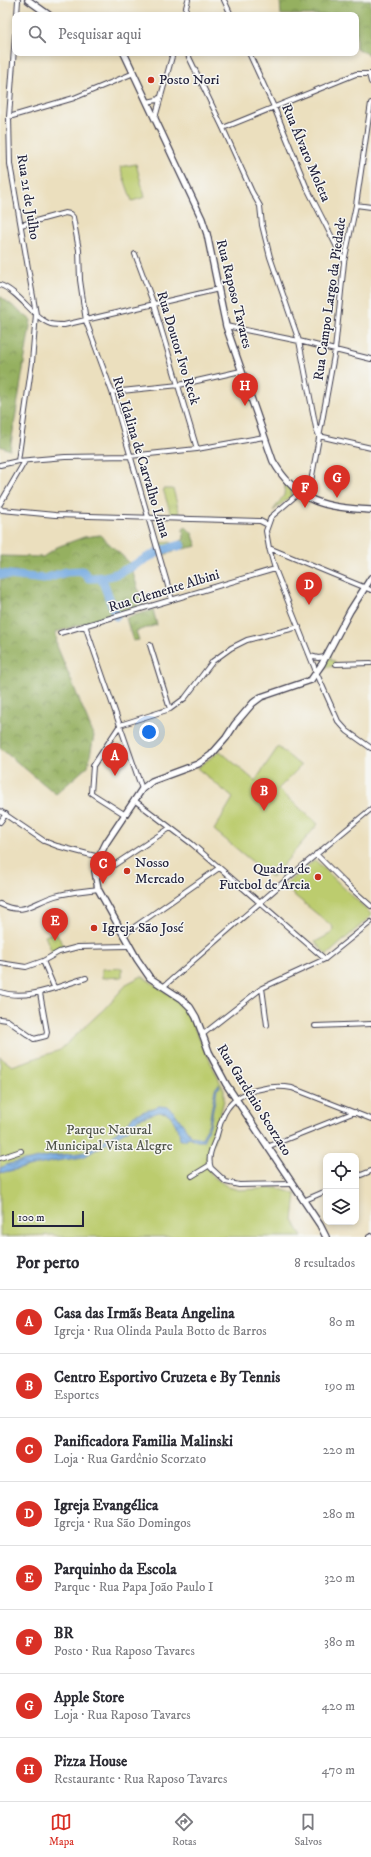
<!DOCTYPE html>
<html lang="pt">
<meta charset="utf-8">
<style>
:root{--surface:#fff;--page:#f2f2f3;--text:#2b2b33;--muted:#7c7c81;--line:#e1e1e2;--accent:#d93025}
body{margin:0;font-family:"IM FELL DW Pica",serif;background:var(--page);color:var(--text)}
.controls{position:absolute;right:12px;bottom:12px;display:grid;overflow:hidden;border-radius:8px;box-shadow:0 2px 6px #0003}
.controls button{width:36px;height:36px;display:grid;place-items:center;padding:0;border:0;border-bottom:1px solid var(--line);background:var(--surface);color:var(--text);font:20px sans-serif}
.scale{position:absolute;left:12px;bottom:10px;width:72px;box-sizing:border-box;padding-left:4px;border:2px solid #22223b;border-top:0;font-size:11px;line-height:14px;white-space:nowrap;color:#22223b;-webkit-text-stroke:3px #f6f6f2;paint-order:stroke}
.you{position:absolute;left:149px;top:732px;width:14px;height:14px;margin:-10px;border:3px solid #fff;border-radius:50%;background:#1a73e8;box-shadow:0 0 0 6px #1a73e833}
.badge{display:grid;place-items:center;width:26px;height:26px;border-radius:50%;background:var(--accent);color:#fff;font-size:13px;font-weight:700}
.pin{position:absolute;translate:-50% -33px;filter:drop-shadow(0 1px 2px #0008)}
.pin::after{content:'';position:absolute;top:21px;width:14px;height:12px;background:inherit;clip-path:polygon(0 0,100% 0,50% 100%)}
.list{margin:0;padding:0;list-style:none}
h2{display:flex;justify-content:space-between;align-items:center;height:52px;margin:0;padding:0 16px;font-size:17px}
h2 small{font-size:13px;font-weight:400;color:var(--muted)}
.list li{display:grid;grid-template-columns:26px 1fr auto;gap:12px;align-items:center;box-sizing:border-box;height:64px;padding:0 16px;border-top:1px solid var(--line)}
.list b{display:block;font-size:15px;white-space:nowrap}
.list p{margin:0;font-size:13px;white-space:nowrap;color:var(--muted)}
.list em{font-size:13px;font-style:normal;color:var(--muted)}
.icon{flex:none;width:22px;height:22px;fill:none;stroke:currentColor;stroke-width:2;stroke-linecap:round;stroke-linejoin:round}
.map{position:relative;flex:none;width:371px;height:1237px;overflow:hidden}
.search{position:absolute;background:var(--surface);box-shadow:0 2px 6px #0003;left:12px;right:12px;top:12px;height:44px;display:flex;align-items:center;gap:10px;box-sizing:border-box;padding:0 14px;border-radius:8px;color:var(--muted);font-size:15px}
.sheet{height:564px;background:var(--surface)}
nav{display:flex;justify-content:space-around;align-items:center;box-sizing:border-box;height:56px;border-top:1px solid var(--line);background:var(--surface);font-size:11px;color:var(--muted)}
nav a{display:grid;justify-items:center;gap:2px}
nav .on{color:var(--accent)}
.map>svg:first-child{display:block}
.grass{fill:url(#grass-tufts);stroke:#6f7754}
.forest{fill:url(#forest-crowns);stroke:#5c694e}
.green{fill:#bccc6e;stroke:#6f7754}
.water{fill:url(#water-waves);stroke:#4a658e}
.lines{fill:none;stroke-linecap:round;stroke-linejoin:round}
.river{stroke:#72a8e0;stroke-width:9}
.street-casing{stroke:#403e4f;stroke-width:6}
.secondary-casing{stroke:#403e4f;stroke-width:8}
.street{stroke:#fff;stroke-width:4}
.secondary{stroke:#fff;stroke-width:5.5}
.poi-dot{fill:#c8321e;stroke:#f6f6f2;stroke-width:1.5}
.labels{text-anchor:middle;dominant-baseline:central;stroke-width:3;stroke-linejoin:round;paint-order:stroke}
.poi-label{font-size:14px;fill:#22223b;stroke:#f6f6f2;text-anchor:start}
.street-label{font-size:14px;fill:#22223b;stroke:#f6f6f2}
.park-label{font-size:14px;fill:#50554a;stroke:#f6f6f2}
</style>
<div class="map">
<svg width="371" height="1237" viewBox="0 0 371 1237">
<defs>
<pattern id="grass-tufts" width="24" height="20" patternUnits="userSpaceOnUse"><rect width="24" height="20" fill="#bccc6e"/><path d="M3 7l-1-3M5 7V3M7 7l1-3M15 17l-1-3M17 17v-4M19 17l1-3" fill="none" stroke="#a1af60"/></pattern>
<pattern id="forest-crowns" width="20" height="18" patternUnits="userSpaceOnUse"><rect width="20" height="18" fill="#95b061"/><path d="M2 6a3 3 0 1 1 6 0M12 15a3 3 0 1 1 6 0" fill="none" stroke="#798f51"/></pattern>
<pattern id="water-waves" width="16" height="10" patternUnits="userSpaceOnUse"><rect width="16" height="10" fill="#72a8e0"/><path d="M0 5q4-4 8 0t8 0" fill="none" stroke="#5d88b7"/></pattern>
</defs>
<rect width="100%" height="100%" fill="#f6f6f2"/>
<filter id="ink" filterUnits="userSpaceOnUse"><feTurbulence type="fractalNoise" baseFrequency=".025" numOctaves="2"/><feDisplacementMap in="SourceGraphic" scale="8" xChannelSelector="R" yChannelSelector="G"/><feConvolveMatrix kernelMatrix="1 2 1 2 8 2 1 2 1" color-interpolation-filters="sRGB"/></filter>
<filter id="wash" filterUnits="userSpaceOnUse"><feTurbulence type="fractalNoise" baseFrequency=".012" numOctaves="4" result="noise"/><feDisplacementMap in="SourceGraphic" scale="16" xChannelSelector="R" yChannelSelector="G"/><feGaussianBlur stdDeviation="0.9" result="paint"/><feColorMatrix in="noise" values="0 0 0 0 0 0 0 0 0 0 0 0 0 0 0 0 0 1.4 0 .05"/><feComposite in="paint" operator="in"/></filter>
<g filter="url(#wash)">
<rect width="100%" height="100%" fill="#ebdfbe"/>
<path class="grass" d="M163,489H173L180,515H171Z
M171,542L174,552L163,555L160,543Z"/>
<path class="forest" d="M280,0H371V56L356,48V15H281Z
M0,296L31,320L10,450L0,446Z
M186,527L192,533L197,546L183,549L179,542L184,539L183,529Z
M100,535L130,563L143,605L56,632L57,646L94,736L88,766L56,794L0,748V556L43,557L57,547L84,537Z
M153,610L157,625L136,631L139,640L133,641L126,618Z"/>
<path class="green" d="M136,164L145,197L132,201L120,167Z
M285,484L292,492V495L273,511L284,495Z
M330,654L331,660L335,661L334,666L328,667L323,672Z
M278,747L301,766L278,789L318,824L272,878L214,830L233,798L197,768L220,751L255,781Z
M315,860L371,914V916L327,955L315,942L332,933L333,927L283,886Z
M55,932L65,947L52,952L45,936Z
M122,968V977L102,978V969Z
M142,976L174,998L189,1017L224,1090V1100L214,1140L207,1157L211,1175L228,1187L239,1190L277,1188L296,1194L293,1220L302,1237H60L54,1235L0,1237V1057L12,1066L60,1050L104,1009L128,983Z"/>
<path class="water" d="M219,1084L220,1087L217,1089L210,1125L203,1141H197L189,1137L185,1140H180L179,1131L171,1116L167,1113L159,1112L138,1119L129,1129L84,1157L56,1161L0,1173V1168L9,1164L50,1156L80,1153L93,1148L126,1125L134,1115L159,1106L168,1107L175,1113L191,1136L202,1138L209,1123L215,1089Z"/>
<g class="lines">
<path class="river" d="M0,574L44,579L66,572L82,571L89,578C122,579 136,561 163,550C169,548 175,547 181,545
M102,579L116,616"/>
</g>
</g>
<g filter="url(#ink)">
<g class="lines">
<g class="street-casing">
<path id="street" d="M224,0L231,15
M17,15L18,0
M184,15L188,0
M15,35L9,117L10,164L36,314L32,362L18,461
M187,53L223,128L252,192L260,206L262,225L270,257L299,341L316,428L319,436L371,448
M249,53L274,107L306,186L344,261
M369,74L371,82
M147,102L157,100L159,98
M9,117L74,98L134,73
M155,118L173,53
M223,128L356,74H371
M356,205L371,207
M21,225L65,213L70,214L73,217L79,250L80,280L86,321L112,392L172,600
M135,254L154,305L197,449
M0,285C20,292 34,319 51,324C55,325 60,325 64,325L219,289
M226,326L299,341L371,359
M112,392L179,385L241,371
M0,465L18,461L65,457L130,456L197,449L264,437
M299,493L271,517L266,531L269,548L275,569L317,674L338,721L347,731L371,748
M308,498L335,350L344,262L356,205L371,103
M0,504L25,461
M0,508L2,510L55,515L260,521L268,525
M269,548L371,590
M85,625L142,789
M60,633L275,569
M150,645L170,709
M310,656L318,658L326,657
M336,664L371,663
M134,800L192,844L325,959
M0,811L44,841L57,846L99,857
M124,814L91,793L93,766L120,725L170,709L185,698L213,661L231,648L247,640L299,627
M0,822L6,814
M316,854L344,882L371,906
M97,861L103,864H115
M96,877L170,828
M0,904C25,916 32,903 55,896C68,892 84,891 98,889
M123,935L219,868
M43,961L54,987
M0,963L26,967L43,961L59,952L78,947L128,946
M163,987L294,873L371,809
M262,988L267,1025
M0,992C27,1001 59,986 86,978
M0,1019L7,1020L34,1039L46,1036L47,1032L40,993
M315,1026L371,1024
M202,1035L262,988L325,959L371,922
M267,1147L355,1112
M0,1158L21,1151
M192,1176L210,1165
M356,1177L371,1171
M292,1184L239,1185L226,1182L211,1168C207,1158 212,1147 216,1138C219,1129 221,1117 227,1109C239,1090 272,1084 292,1088L371,1119
M303,1201L326,1191
M369,1237L371,1236"/>
</g>
<g class="secondary-casing">
<path id="secondary" d="M28,0L49,15
M124,53L202,219L207,234L226,326L273,461C298,504 325,507 371,510
M326,1237L320,1225L226,1084L209,1052L196,1017L190,1007L182,999L150,978L137,959L98,889L95,871L99,857L106,843L142,789L152,781L198,764L211,755L226,738L235,724L253,703L261,697L311,680L322,664L350,611L371,578"/>
</g>
<use href="#street" class="street"/>
<use href="#secondary" class="secondary"/>
</g>
</g>
<g class="poi-dot">
<circle cx="151" cy="80" r="4"/>
<circle cx="127" cy="871" r="4"/>
<circle cx="318" cy="877" r="4"/>
<circle cx="94" cy="928" r="4"/>
</g>
<g class="labels">
<g class="poi-label">
<text x="159" y="80">Posto Nori</text>
<text x="135" y="863">Nosso<tspan x="135" dy="16">Mercado</tspan></text>
<text x="310" y="869" text-anchor="end">Quadra de<tspan x="310" dy="16">Futebol de Areia</tspan></text>
<text x="102" y="928">Igreja São José</text>
</g>
<g class="street-label">
<text transform="translate(306 153) rotate(67)">Rua Álvaro Moleta</text>
<text transform="translate(28 197) rotate(81)">Rua 21 de Julho</text>
<text transform="translate(234 294) rotate(76)">Rua Raposo Tavares</text>
<text transform="translate(330 299) rotate(-82)">Rua Campo Largo da Piedade</text>
<text transform="translate(178 348) rotate(73)">Rua Doutor Ivo Reck</text>
<text transform="translate(141 457) rotate(73)">Rua Idalina de Carvalho Lima</text>
<text transform="translate(164 591) rotate(-17)">Rua Clemente Albini</text>
<text transform="translate(254 1100) rotate(58)">Rua Gardênio Scorzato</text>
</g>
<g class="park-label">
<text x="109" y="1130">Parque Natural<tspan x="109" dy="16">Municipal Vista Alegre</tspan></text>
</g>
</g>
</svg>
<div class="controls">
<button><svg class="icon" aria-label="locate" viewBox="0 0 24 24"><circle cx="12" cy="12" r="6"/><path d="M12 2v4M12 18v4M2 12h4M18 12h4"/></svg></button>
<button><svg class="icon" aria-label="layers" viewBox="0 0 24 24"><path d="M12 4l9 5-9 5-9-5zM3 14l9 5 9-5"/></svg></button>
</div>
<div class="scale">100 m</div>
<div class="you"></div>
<div class="pin badge" style="left:115px;top:776px">A</div>
<div class="pin badge" style="left:264px;top:811px">B</div>
<div class="pin badge" style="left:103px;top:884px">C</div>
<div class="pin badge" style="left:309px;top:605px">D</div>
<div class="pin badge" style="left:55px;top:941px">E</div>
<div class="pin badge" style="left:305px;top:508px">F</div>
<div class="pin badge" style="left:337px;top:498px">G</div>
<div class="pin badge" style="left:245px;top:406px">H</div>
<div class="search"><svg class="icon" aria-label="search" viewBox="0 0 24 24"><circle cx="10" cy="10" r="6"/><path d="M15 15l6 6"/></svg>Pesquisar aqui</div>
</div>
<section class="sheet">
<h2>Por perto<small>8 resultados</small></h2>
<ul class="list">
<li><span class="badge">A</span><div><b>Casa das Irmãs Beata Angelina</b><p>Igreja · Rua Olinda Paula Botto de Barros</p></div><em>80 m</em></li>
<li><span class="badge">B</span><div><b>Centro Esportivo Cruzeta e By Tennis</b><p>Esportes</p></div><em>190 m</em></li>
<li><span class="badge">C</span><div><b>Panificadora Familia Malinski</b><p>Loja · Rua Gardênio Scorzato</p></div><em>220 m</em></li>
<li><span class="badge">D</span><div><b>Igreja Evangélica</b><p>Igreja · Rua São Domingos</p></div><em>280 m</em></li>
<li><span class="badge">E</span><div><b>Parquinho da Escola</b><p>Parque · Rua Papa João Paulo I</p></div><em>320 m</em></li>
<li><span class="badge">F</span><div><b>BR</b><p>Posto · Rua Raposo Tavares</p></div><em>380 m</em></li>
<li><span class="badge">G</span><div><b>Apple Store</b><p>Loja · Rua Raposo Tavares</p></div><em>420 m</em></li>
<li><span class="badge">H</span><div><b>Pizza House</b><p>Restaurante · Rua Raposo Tavares</p></div><em>470 m</em></li>
</ul>
</section>
<nav>
<a class="on"><svg class="icon" aria-label="map" viewBox="0 0 24 24"><path d="M3 6l6-2 6 2 6-2v14l-6 2-6-2-6 2zM9 4v14M15 6v14"/></svg>Mapa</a>
<a><svg class="icon" aria-label="directions" viewBox="0 0 24 24"><path d="M12 3l9 9-9 9-9-9zM9 14v-3h6M13 9l2 2-2 2"/></svg>Rotas</a>
<a><svg class="icon" aria-label="saved" viewBox="0 0 24 24"><path d="M7 4h10v16l-5-4-5 4z"/></svg>Salvos</a>
</nav>
